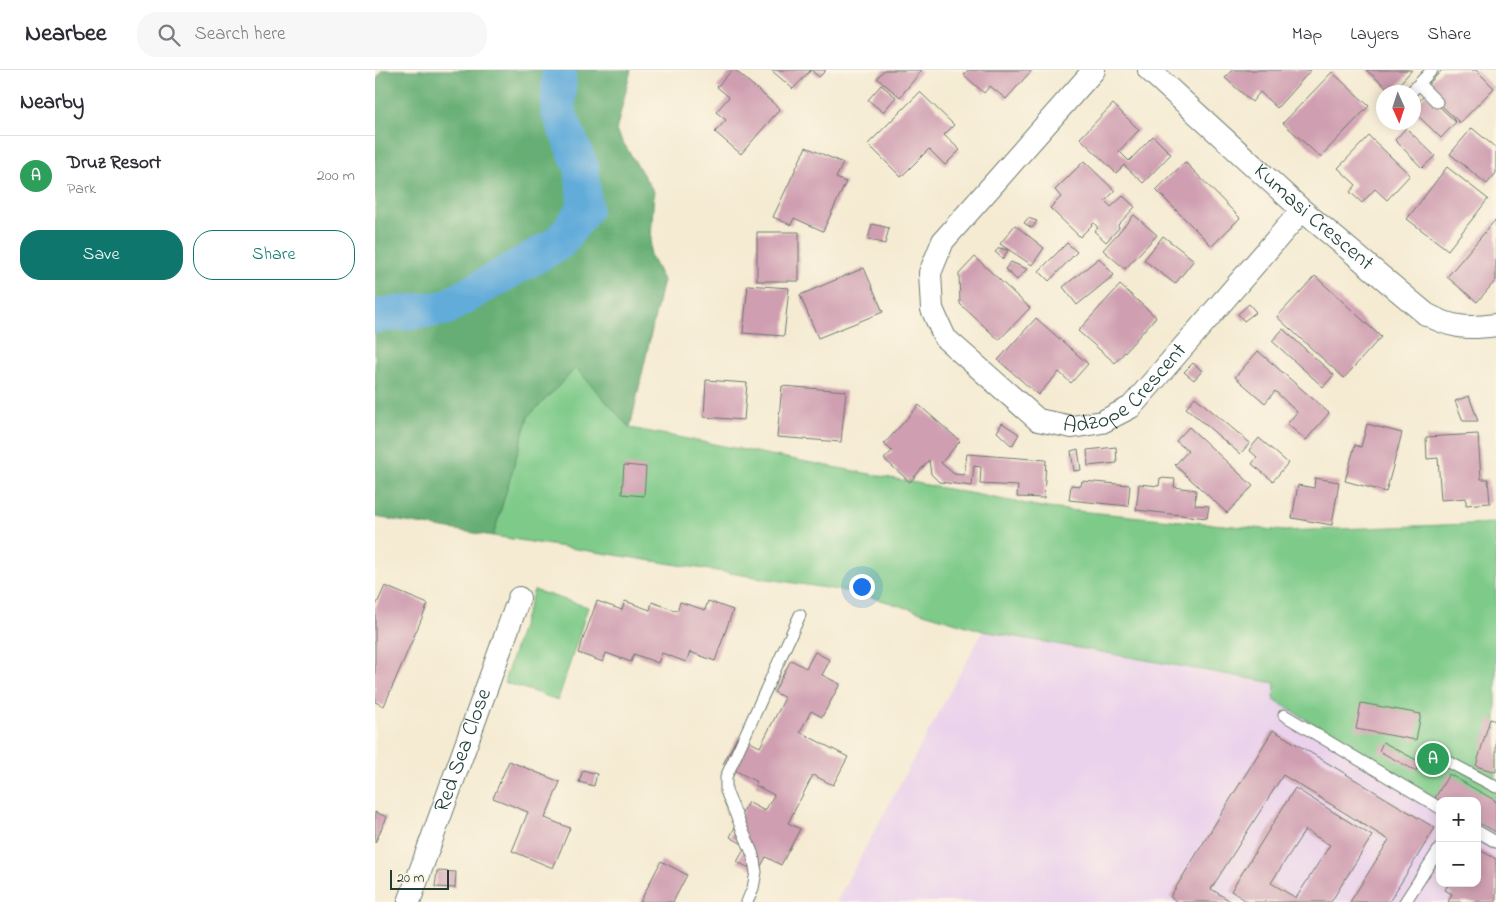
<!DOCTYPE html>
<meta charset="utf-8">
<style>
:root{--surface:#fff;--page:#f7f7f7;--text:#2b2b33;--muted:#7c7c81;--line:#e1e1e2;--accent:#0f766e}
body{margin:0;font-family:"Indie Flower",sans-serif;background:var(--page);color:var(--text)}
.controls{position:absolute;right:15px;bottom:15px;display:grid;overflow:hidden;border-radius:10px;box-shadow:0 2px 12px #0003}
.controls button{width:45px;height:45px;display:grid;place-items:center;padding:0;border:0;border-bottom:1px solid var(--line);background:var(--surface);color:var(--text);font:25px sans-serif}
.compass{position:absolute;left:1001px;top:15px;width:45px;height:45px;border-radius:50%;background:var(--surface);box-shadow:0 2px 12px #0003;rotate:177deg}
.scale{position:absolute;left:15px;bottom:12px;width:59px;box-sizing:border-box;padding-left:5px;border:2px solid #1f3d34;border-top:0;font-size:14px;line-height:18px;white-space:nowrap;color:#1f3d34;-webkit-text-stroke:4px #fcf5e5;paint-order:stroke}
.you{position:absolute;left:486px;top:516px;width:18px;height:18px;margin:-12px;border:4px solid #fff;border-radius:50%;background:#1a73e8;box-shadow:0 0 0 8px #1a73e833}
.badge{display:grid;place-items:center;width:32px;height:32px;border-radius:50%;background:var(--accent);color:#fff;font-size:16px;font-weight:700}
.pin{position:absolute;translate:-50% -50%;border:2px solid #fff;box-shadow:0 1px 5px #0006}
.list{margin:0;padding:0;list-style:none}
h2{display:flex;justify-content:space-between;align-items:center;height:65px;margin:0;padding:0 20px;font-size:21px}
h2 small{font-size:16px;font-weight:400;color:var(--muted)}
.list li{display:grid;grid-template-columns:32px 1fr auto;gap:15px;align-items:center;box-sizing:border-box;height:80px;padding:0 20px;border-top:1px solid var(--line)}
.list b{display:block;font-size:19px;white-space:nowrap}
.list p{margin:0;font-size:16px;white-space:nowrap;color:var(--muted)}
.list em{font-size:16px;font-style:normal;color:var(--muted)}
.actions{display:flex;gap:10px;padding:15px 20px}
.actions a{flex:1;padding:11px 0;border:1px solid var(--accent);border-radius:20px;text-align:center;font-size:18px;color:var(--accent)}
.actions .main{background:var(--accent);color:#fff}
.icon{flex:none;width:28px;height:28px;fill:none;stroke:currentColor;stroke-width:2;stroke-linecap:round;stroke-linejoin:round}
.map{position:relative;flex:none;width:1121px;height:832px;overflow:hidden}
header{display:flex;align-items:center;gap:30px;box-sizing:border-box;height:70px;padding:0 25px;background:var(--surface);border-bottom:1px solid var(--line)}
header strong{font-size:24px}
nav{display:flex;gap:28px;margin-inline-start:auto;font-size:18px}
.search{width:350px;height:45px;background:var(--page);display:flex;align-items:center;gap:12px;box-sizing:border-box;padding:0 18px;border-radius:20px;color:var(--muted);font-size:19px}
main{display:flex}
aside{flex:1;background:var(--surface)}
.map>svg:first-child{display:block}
.built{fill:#ead1ec}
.green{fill:#7eca89;stroke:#4e845e}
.forest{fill:#66ae75;stroke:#427654}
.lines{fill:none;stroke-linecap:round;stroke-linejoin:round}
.river{stroke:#62acda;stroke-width:35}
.building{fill:#cf9eb1;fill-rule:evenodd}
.lane-casing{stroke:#6a7a6c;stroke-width:13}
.street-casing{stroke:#6a7a6c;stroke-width:24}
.lane{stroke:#fff;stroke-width:11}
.street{stroke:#fff;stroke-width:22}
.labels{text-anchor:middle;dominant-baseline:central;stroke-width:4;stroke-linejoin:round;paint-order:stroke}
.street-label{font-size:22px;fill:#1f3d34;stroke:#fcf5e5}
</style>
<header>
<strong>Nearbee</strong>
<div class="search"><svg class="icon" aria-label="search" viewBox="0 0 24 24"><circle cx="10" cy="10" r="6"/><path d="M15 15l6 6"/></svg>Search here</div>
<nav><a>Map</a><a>Layers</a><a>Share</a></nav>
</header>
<main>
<aside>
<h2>Nearby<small></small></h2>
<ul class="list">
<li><span class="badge" style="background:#2e9e5b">A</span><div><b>Druz Resort</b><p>Park</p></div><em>200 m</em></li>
</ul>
<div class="actions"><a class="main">Save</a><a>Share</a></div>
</aside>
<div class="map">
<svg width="1121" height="832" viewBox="0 0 1121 832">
<rect width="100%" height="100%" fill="#fcf5e5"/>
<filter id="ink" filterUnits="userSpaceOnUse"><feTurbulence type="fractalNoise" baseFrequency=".02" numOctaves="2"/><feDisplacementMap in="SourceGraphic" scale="10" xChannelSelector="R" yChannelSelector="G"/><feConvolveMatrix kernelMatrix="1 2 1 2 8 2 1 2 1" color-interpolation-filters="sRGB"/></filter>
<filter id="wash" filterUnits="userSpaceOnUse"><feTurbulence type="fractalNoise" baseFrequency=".0096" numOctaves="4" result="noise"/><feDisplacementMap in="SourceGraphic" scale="20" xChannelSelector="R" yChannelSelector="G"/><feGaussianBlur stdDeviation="1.12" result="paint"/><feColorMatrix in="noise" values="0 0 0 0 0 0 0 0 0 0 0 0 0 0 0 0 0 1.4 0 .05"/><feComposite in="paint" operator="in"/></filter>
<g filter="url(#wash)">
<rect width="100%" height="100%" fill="#f5ebd3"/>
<path class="built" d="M608,561L900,613L1065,731V813H1102V752L1121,762V832H461Z"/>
<path class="green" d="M201,298L255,358L672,438L910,461L1121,453V762L1102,752V731H1065L1060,728L899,630L900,613L608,561L483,523L118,466L153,347Z
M159,520L213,537L183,630L129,612Z"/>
<path class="forest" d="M7,0H256L241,61L279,122L275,185L288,210L255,358L201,298L153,347L118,466L0,447V12Z"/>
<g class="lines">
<path class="river" d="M0,246L70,238L184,173L210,139L207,99L183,41L184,0"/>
</g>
<g id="blocks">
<path class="building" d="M357,0H360L405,39L366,84L340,62L351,50L341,42L354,27L342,17Z
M396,0H451L444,7L436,0L418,19Z
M509,0H547L525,27L502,8Z
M593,0H657L631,29L615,16L609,23L589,5Z
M857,0H936L902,38L885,22L877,32L850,8Z
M991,0H1037L1017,22Z
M1067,0H1101L1119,18L1085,53L1049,19Z
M957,2L994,36L945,87L908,53Z
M506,15L521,27L508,42L493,30Z
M545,22L579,55L569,65L585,80L570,95L554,79L526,107L493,74Z
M1051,24L1081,52L1066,68L1038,41V37Z
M738,34L764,60L744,81L754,91L778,66L796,84L768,113L749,95L741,103L705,68Z
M1031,58L1060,86L1047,98L1020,70Z
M1097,58L1121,78V103L1112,114L1075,84Z
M994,66L1035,105L1012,130L1000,119L987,133L975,122L981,115L963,98Z
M431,77L468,93L461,108L471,112L448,161L419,148L416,155L398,147Z
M709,91L740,121L730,131L736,137L748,126L760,137L743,155L744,158L731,172L719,161L723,158L719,153L705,167L675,138L686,127L680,120Z
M810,92L865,148L837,176L781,120Z
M1072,97L1113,129L1073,180L1032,149Z
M759,145L782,165L750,199L728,180Z
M653,148L662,151L657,158L649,153Z
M1121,149V210L1102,232L1072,207Z
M497,154L514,158L510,174L493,169Z
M640,155L669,178L657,195L625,174Z
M382,162H424V211H382Z
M788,166L819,190L800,214L769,190Z
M692,173L702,182L674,211L664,201Z
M624,178L633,180L628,189L620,182Z
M600,187L655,238L624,270L585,234L584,204Z
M724,188L739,205L702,235L688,217Z
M636,192L652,199L642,210L630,199Z
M489,198L508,242L443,268L425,225Z
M940,206L1006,267L969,308L902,247Z
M373,215L414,218L409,266L368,263Z
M745,215L781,247L740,293L703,261Z
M874,234L881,242L869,251L863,244Z
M661,248L713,294L696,313L684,302L663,325L623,290Z
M908,259L959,305L948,317L897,271Z
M883,281L954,343L931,370L912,354L922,342L900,321L890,333L860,307Z
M818,293L827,301L819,310L809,302Z
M331,310L372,313L369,350L329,347Z
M407,316L471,321L466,372L402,367Z
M1094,326L1103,351H1088L1080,331Z
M820,327L875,373L865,384L811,338Z
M544,335L585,371L566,393L579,404L589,405L592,384L671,390L669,428L642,427L643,416L605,414L606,397L599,396L597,416L564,412L556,404L554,390L535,412L509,389L517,381L509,374Z
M627,353L644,364L637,376L622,362Z
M992,354L1027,363L1011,422L970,411L980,375L986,377Z
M814,357L878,416L852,443L800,395L813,381L801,371Z
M1103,364L1106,409H1113L1115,433L1091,435V428L1066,430L1063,388L1052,389L1051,367Z
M884,368L913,393L898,411L877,394L882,387L874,380Z
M741,377L742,393L713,396L712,380Z
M703,379L706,400L699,401L696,381Z
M249,395L271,397L269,426L247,424Z
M785,408L800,409L799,417L821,420L820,435L834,436L832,448L761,440L764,414L784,416Z
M940,408L964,412L957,455L917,448L923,415L939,418Z
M707,411L755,415L753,436L694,430L696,415L706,416Z
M10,516L53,534L9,636L0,632V538Z
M222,531L247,540L250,531L275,540L277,532L302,541L305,532L330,540L333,531L358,540L340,591L315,582L311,592L287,583L283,593L259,584L256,592L231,583L228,592L203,583Z
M440,582L455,590L447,605L465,614L447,647L436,641L425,662L473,687L458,715L438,705L413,753L425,759L406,795L391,787L383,802L362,792L371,776L355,767L373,732L390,741L399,725L380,715L382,712L348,694L363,666L385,677L410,628L399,622L416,590L431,598Z
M986,633L1046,644L1041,670L981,659Z
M1115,649L1121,651V702L1101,696Z
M898,660L1060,758L1014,832H975L1014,770L908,705L836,819L857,832H803L795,827Z
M1008,672L1045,692L1041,701L1004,681Z
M134,691L185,712L170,748L195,758L178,798L137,781L153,742L118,728Z
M208,700L222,704L219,716L204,712Z
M1074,704L1121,731V762L1102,752V731H1065L1060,728Z
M920,718L997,766L956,832H873L856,821ZM930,760L955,775L921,828L896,813Z
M0,742L12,747L0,773Z
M1105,780L1121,789V832H1073L1077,824L1070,820L1074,813H1102V785Z
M286,791L312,805L298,832H265Z
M62,801L81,802L80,818L60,817Z"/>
</g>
</g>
<g filter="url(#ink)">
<use href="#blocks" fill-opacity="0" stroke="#6a7a6c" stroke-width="1"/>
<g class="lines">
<g class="lane-casing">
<path id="lane" d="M1044,14L1062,32
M1036,22L1057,0
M909,645L1065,738
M1068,689L1121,717
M1102,761L1121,772
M372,832L378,818L381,802L378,785L351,721V707L425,545
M1030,832L1065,778"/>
</g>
<g class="street-casing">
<g id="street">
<path id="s1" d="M719,0L568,171L555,203L557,239L570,268L663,350L697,357L727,352L756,337L927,140"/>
<path id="s2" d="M774,0L927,140L1051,244C1077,258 1092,259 1121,255"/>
<path id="s3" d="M34,832L144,528"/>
</g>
</g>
<use href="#lane" class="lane"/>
<use href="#street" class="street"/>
</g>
</g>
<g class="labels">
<g class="street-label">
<text stroke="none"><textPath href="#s2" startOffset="221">Kumasi Crescent</textPath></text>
<text stroke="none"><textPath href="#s1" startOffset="556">Adzope Crescent</textPath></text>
<text stroke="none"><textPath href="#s3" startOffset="161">Red Sea Close</textPath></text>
</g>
</g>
</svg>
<div class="controls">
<button>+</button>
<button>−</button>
</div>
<svg class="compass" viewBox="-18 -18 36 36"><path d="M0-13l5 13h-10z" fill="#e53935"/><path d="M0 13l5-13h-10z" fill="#7c7c81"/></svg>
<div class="scale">20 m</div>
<div class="you"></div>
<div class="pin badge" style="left:1058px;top:689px;background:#2e9e5b">A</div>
</div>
</main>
